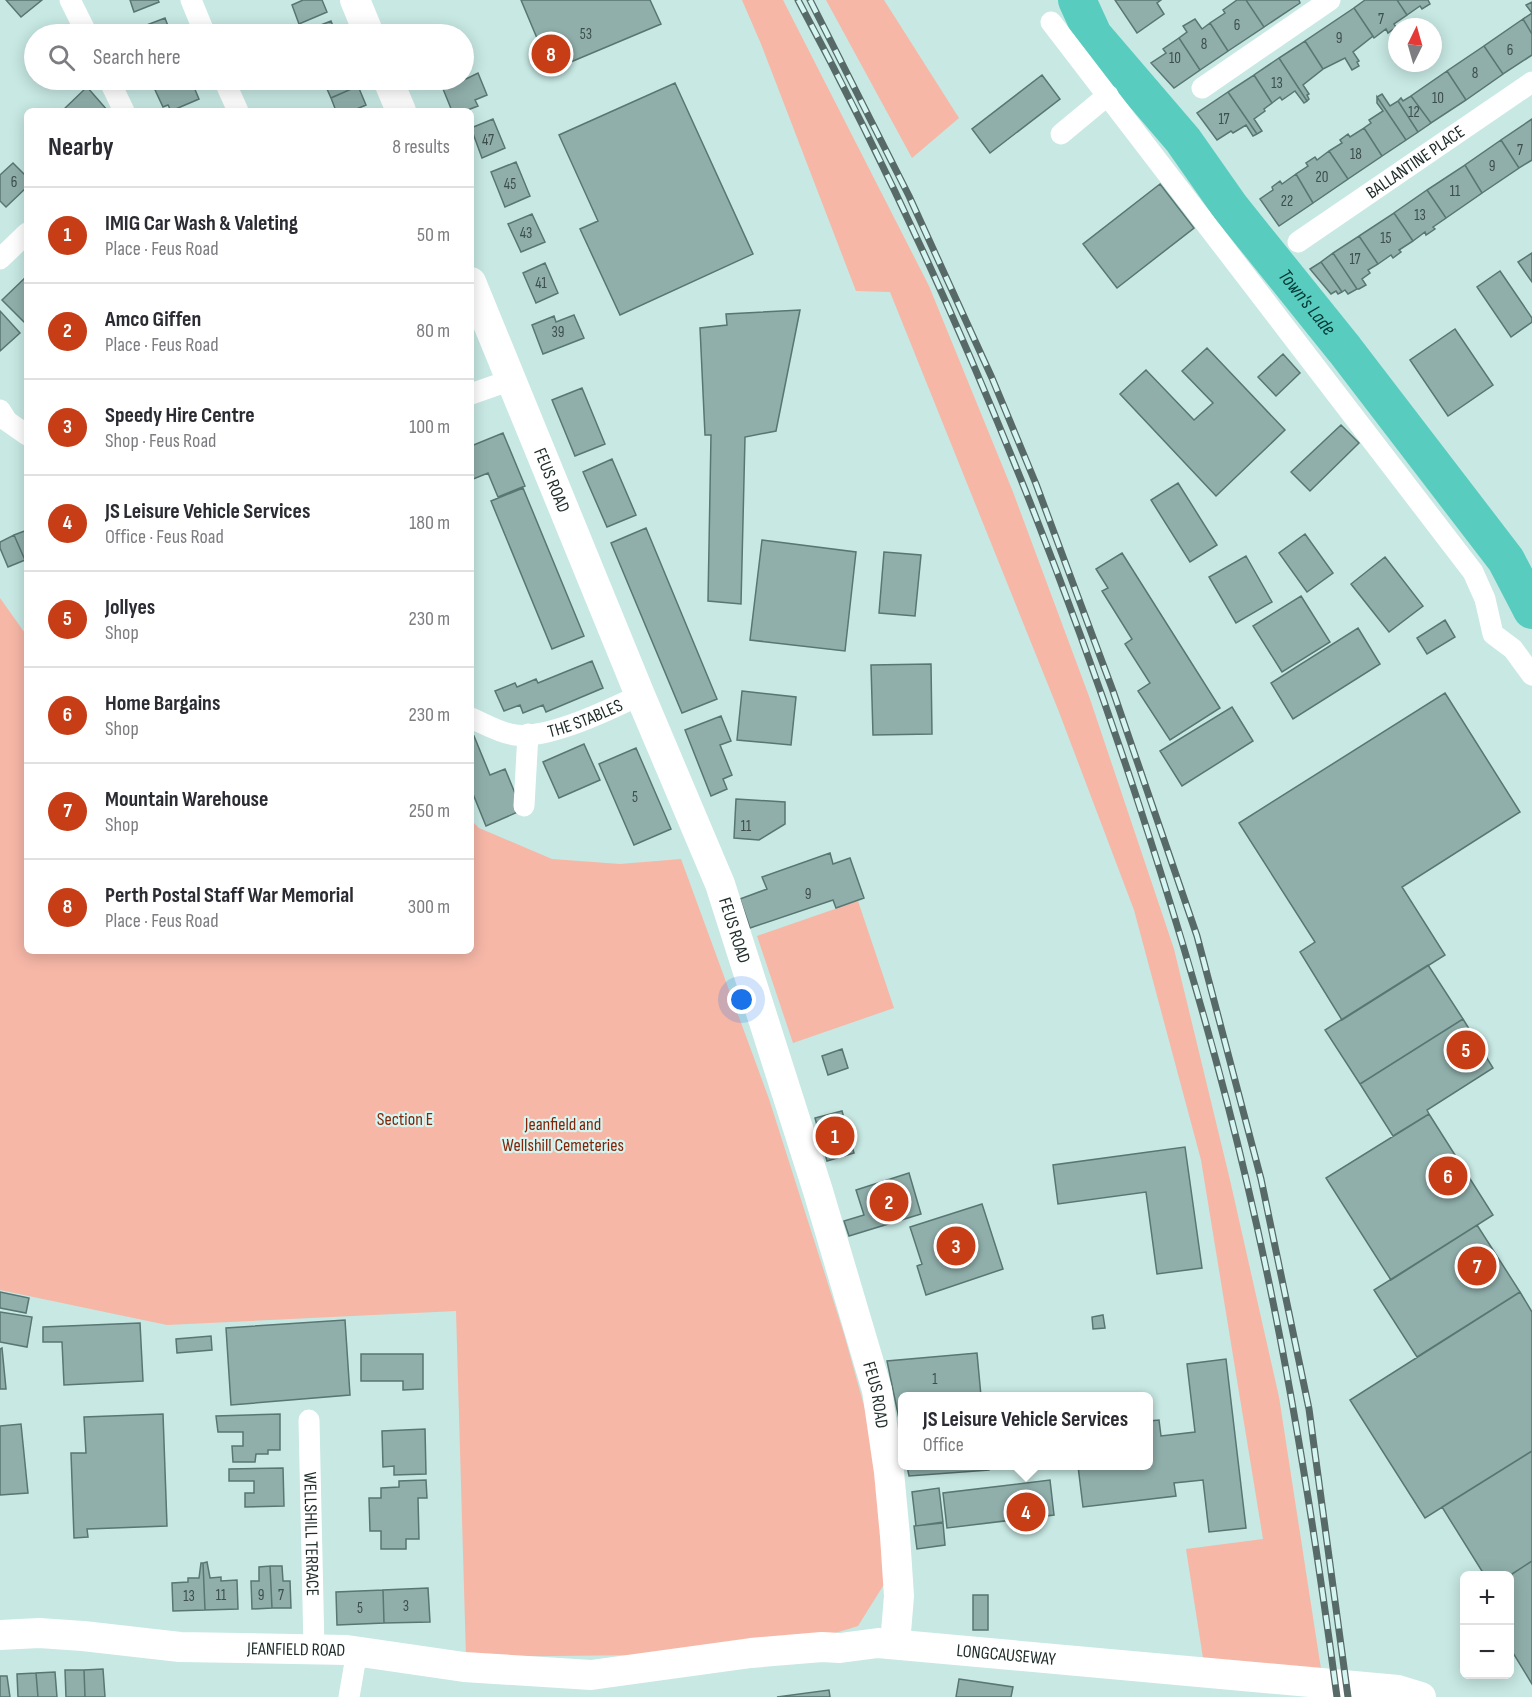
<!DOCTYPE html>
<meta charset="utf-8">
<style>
:root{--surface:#fff;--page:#f7f7f7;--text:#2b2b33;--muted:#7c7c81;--line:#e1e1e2;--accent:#c63d16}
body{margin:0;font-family:"Sofia Sans Condensed",sans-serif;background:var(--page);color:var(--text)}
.controls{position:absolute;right:18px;bottom:18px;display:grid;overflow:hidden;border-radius:9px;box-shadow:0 3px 15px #0003}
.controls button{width:54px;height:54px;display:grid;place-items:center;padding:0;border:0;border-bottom:2px solid var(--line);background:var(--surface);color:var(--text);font:30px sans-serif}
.compass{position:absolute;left:1388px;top:18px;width:54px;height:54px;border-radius:50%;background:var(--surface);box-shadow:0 3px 15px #0003;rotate:5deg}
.you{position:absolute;left:742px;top:1000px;width:21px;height:21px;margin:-15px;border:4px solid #fff;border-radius:50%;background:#1a73e8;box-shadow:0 0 0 9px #1a73e833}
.badge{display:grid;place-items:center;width:39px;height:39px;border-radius:50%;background:var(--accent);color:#fff;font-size:20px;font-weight:700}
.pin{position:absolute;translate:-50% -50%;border:3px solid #fff;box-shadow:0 2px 6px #0006}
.popup{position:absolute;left:898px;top:1392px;width:255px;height:78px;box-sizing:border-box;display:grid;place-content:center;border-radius:9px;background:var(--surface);filter:drop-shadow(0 2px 4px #0005);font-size:20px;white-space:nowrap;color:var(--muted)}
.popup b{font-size:22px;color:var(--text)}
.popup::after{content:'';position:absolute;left:50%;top:100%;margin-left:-12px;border:12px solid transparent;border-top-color:var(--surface)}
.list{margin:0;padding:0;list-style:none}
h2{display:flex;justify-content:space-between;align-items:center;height:78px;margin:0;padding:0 24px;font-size:26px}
h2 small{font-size:20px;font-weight:400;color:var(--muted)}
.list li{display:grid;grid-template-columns:39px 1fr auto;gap:18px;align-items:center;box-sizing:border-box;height:96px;padding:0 24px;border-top:2px solid var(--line)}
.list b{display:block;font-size:22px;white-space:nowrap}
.list p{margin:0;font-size:20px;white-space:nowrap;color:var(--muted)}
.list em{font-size:20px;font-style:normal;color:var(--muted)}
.icon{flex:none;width:33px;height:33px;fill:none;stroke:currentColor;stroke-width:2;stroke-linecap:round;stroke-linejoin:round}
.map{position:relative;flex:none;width:1532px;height:1697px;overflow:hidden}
.search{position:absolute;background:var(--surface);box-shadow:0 3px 15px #0003;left:24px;top:24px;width:450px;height:66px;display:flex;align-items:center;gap:15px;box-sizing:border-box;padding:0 21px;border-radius:33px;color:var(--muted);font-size:22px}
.panel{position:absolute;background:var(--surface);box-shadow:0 3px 15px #0003;left:24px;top:108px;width:450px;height:846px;border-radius:9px}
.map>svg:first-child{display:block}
.green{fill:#f6b7a7}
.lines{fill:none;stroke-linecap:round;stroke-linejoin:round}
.river{stroke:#59ccc0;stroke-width:38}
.building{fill:#90afab;stroke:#587672;stroke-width:1.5}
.street{stroke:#fff;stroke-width:21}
.secondary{stroke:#fff;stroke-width:30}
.rail-casing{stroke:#576a67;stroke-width:7}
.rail{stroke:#d4f5f1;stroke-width:4.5;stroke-dasharray:14;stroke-linecap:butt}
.labels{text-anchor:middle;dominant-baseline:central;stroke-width:4.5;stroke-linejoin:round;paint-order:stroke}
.number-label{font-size:15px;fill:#3d4e4c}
.street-label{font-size:18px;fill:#212e2c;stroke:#d4f5f1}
.park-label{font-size:18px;fill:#832307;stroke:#d4f5f1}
.water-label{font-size:20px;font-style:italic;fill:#003834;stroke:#d4f5f1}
</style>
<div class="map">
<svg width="1532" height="1697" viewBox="0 0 1532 1697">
<rect width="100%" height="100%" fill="#c7e8e3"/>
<path class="green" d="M742,0H783L929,286L1013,492L1090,699L1174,949L1230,1180L1279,1397L1321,1669L1203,1658L1186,1549L1263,1539L1201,1160L1134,910L1059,712L890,292L856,291L761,44Z
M826,0H884L959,118L912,158Z
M0,598L27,636V951H471V820L479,828L552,859L620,864L681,859L769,1099L844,1334L877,1452L888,1578L858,1626L819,1638L643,1655L466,1657L456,1311L167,1325L0,1290Z
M858,901L894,1008L793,1043L757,936Z"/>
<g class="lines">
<path class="river" id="s1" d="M1077,0L1093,35L1183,140L1230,207L1345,350L1506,560L1532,610"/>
</g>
<path class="building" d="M6,0H42L21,17Z
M130,0H158L159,2L134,12Z
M303,0H322L327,12L299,24L292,5Z
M521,0H650L661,24L547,72L541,58L558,52L555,45L542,50Z
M1115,0H1161L1157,3L1164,14L1137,33Z
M1237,0H1246L1264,27L1228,51L1210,23L1225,13L1223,10Z
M1246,0H1299L1300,3L1264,27Z
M1365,0H1397L1407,15L1394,24L1396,27L1388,33L1386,29L1374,38L1354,8Z
M1397,0H1428L1430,4L1422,9L1420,6L1407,15Z
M1532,2V34L1523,19L1532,13L1526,5Z
M1354,8L1373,36L1353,52L1359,61L1357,62L1359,66L1352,70L1345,58L1323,69L1305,41Z
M165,18L171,34H141L139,28Z
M1195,19L1202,29L1210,23L1228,51L1200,70L1179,38L1187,32L1183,26Z
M1523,19L1532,34V55L1503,74L1484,46Z
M331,21L336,34H304L303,32Z
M1179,38L1200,70L1174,88L1151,63L1166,53L1163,49Z
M1305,41L1323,69L1303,85L1309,94L1307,95L1309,99L1307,101L1279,58Z
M1484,46L1503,74L1466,100L1447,71Z
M1279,58L1307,101L1304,103L1295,91L1282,100L1280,97L1272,103L1254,75Z
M1447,71L1466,100L1431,123L1411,96Z
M478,73L487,95L475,100L478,106L465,111H452L441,84L452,80H464V75L466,79Z
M1042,75L1060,99L990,153L972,129Z
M1254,75L1272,103L1264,109L1265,111L1254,119L1262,131L1257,134L1228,92Z
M159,80H191L199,99L171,111L168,105L163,107L155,90L162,87Z
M323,80H355L358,86L331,98Z
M675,83L753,254L620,315L580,229L598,221L559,135Z
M358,86L366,105L352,111H336L331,98Z
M87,87L108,111H62Z
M1228,92L1257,134L1253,136L1246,125L1233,133L1231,131L1217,140L1197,113Z
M1382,94L1390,106L1398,101L1418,132L1406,140L1377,97Z
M1411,96L1431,123L1418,132L1398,101L1401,98L1403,101Z
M1377,97L1406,140L1382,156L1364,128L1371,123L1369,120L1383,111L1377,103Z
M493,119L505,148L482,158L471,128Z
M1532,119V160L1519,168L1501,140Z
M1364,128L1382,156L1348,179L1329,151L1342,143L1340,140L1348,134L1350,137Z
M1501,140L1519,168L1482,193L1465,165Z
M1329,151L1348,179L1313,203L1296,174L1308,166L1306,163L1315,157L1317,160Z
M516,162L530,196L505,207L491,172Z
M13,163L27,177V187L6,207L0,201V175Z
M1465,165L1482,193L1446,218L1427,190Z
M1296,174L1313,203L1279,226L1260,199L1273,190L1272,187L1280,181L1282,184Z
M1160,184L1194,228L1117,288L1083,244Z
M1427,190L1446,218L1433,227L1435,229L1426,235L1425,232L1413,241L1394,213Z
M1394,213L1413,241L1399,250L1401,252L1393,258L1391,255L1378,264L1359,236Z
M532,214L545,242L521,252L508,224Z
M1359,236L1378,264L1368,270L1370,273L1362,279L1366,285L1359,289H1357L1333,253Z
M1333,253L1357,289L1348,294L1345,290L1342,292L1321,262Z
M1532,253V282L1518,262Z
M1321,262L1342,292L1338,294L1336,291L1331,294L1310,269Z
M545,263L558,293L536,303L523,273Z
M1500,271L1532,318V322L1511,337L1477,287Z
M27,276V325L2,300Z
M800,310L776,431L745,437L741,604L708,601L711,435H705L700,328L727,325L726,314Z
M0,311L20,333L0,351Z
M574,315L584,338L543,354L532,325L554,316L556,322Z
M1455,329L1493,385L1448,416L1410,360Z
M1207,348L1285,430L1216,496L1120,394L1146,370L1194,420L1213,403L1182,371Z
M1283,354L1300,373L1276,396L1258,377Z
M582,388L605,444L575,456L552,400Z
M1341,425L1359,443L1310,491L1291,472Z
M503,433L525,486L498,497L488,473L471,480V446Z
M612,459L636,515L607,527L583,472Z
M1178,483L1217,545L1190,562L1151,500Z
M523,488L584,636L552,649L491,501Z
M646,528L717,699L682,713L611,543Z
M27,530V559L25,560L14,535Z
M1305,534L1333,573L1307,592L1279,553Z
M14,535L25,560L8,567L0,548V542Z
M762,540L856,552L845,651L750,640Z
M884,552L921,555L915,616L879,613Z
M1122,553L1220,708L1170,740L1138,691L1150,683L1125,644L1132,639L1102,591L1108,588L1096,569Z
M1246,556L1272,602L1236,623L1209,577Z
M1385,557L1423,606L1389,632L1351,584Z
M1301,596L1330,642L1282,672L1253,626Z
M1445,620L1455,637L1427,654L1417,638Z
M1358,628L1380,664L1293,719L1271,683Z
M592,661L603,688L546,712L543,705L523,713L520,705L504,711L495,691L515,683L517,687L536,679L538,683Z
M931,664L932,734L873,735L871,665Z
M742,691L796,697L791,745L737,740Z
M1445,693L1520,812L1402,887L1445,955L1342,1020L1300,952L1315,942L1239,823Z
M1232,707L1253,741L1182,786L1160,751Z
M721,716L731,741L720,745L732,775L723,779L727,789L711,796L685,730Z
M474,736L490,775L505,769L522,810L486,826L471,789V737Z
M584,744L600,780L559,798L543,762Z
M636,748L671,829L634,845L599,764Z
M736,799L785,802V824L759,840L734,838Z
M830,853L833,864L850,858L864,898L836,908L833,900L750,928L740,899L767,889L762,877Z
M1428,965L1463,1019L1360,1084L1325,1030Z
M1463,1019L1493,1068L1427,1110L1429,1114L1393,1136L1360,1084Z
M842,1049L848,1068L828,1075L822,1056Z
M842,1111L854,1153L827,1161L815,1118Z
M1429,1114L1493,1215L1391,1280L1326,1178Z
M1185,1147L1202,1268L1157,1274L1146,1192L1058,1204L1053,1165Z
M909,1173L921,1214L849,1236L844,1221L864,1215L856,1190Z
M982,1204L1003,1269L926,1295L917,1266L922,1264L910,1227Z
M1477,1225L1520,1292L1417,1357L1374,1290Z
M0,1292L29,1298L26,1313L0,1308Z
M1520,1292L1532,1312V1451L1425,1518L1350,1400Z
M0,1312L32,1317L27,1347L0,1342Z
M1103,1315L1105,1328L1093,1329L1092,1317Z
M345,1320L350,1395L231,1405L226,1328Z
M140,1323L143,1381L64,1385L62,1342H43V1327Z
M211,1336L212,1350L177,1353L176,1339Z
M2,1348L6,1389H0V1349Z
M977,1353L981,1396H903V1438L887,1361Z
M361,1354H423V1389L403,1390V1381H361Z
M1226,1359L1246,1528L1209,1532L1203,1480L1174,1483L1176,1496L1083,1507L1078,1466H1149V1421L1159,1420L1161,1436L1195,1432L1187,1364Z
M163,1414L167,1526L87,1529L88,1537L74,1538L71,1453H86L84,1417Z
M280,1414V1450H268V1454H256L255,1462H233L232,1446H243V1432H218L216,1416Z
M21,1424L28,1493L0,1495V1426Z
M425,1429L426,1474L394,1475V1466L383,1467L382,1431Z
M1532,1451V1561L1509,1576H1485L1442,1507Z
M907,1466H989V1470L909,1476Z
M283,1468L284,1506L245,1507V1493H254V1481H229V1469Z
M426,1480L427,1498H418L419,1539H406V1549H381V1531H370L369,1498H381V1488L399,1487V1481Z
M1050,1480L1054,1515L947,1528L943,1493Z
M939,1488L943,1522L916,1526L912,1492Z
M943,1523L945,1545L917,1549L914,1526Z
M1532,1561V1684L1510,1648L1509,1576Z
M207,1562L210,1578L221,1577V1581L237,1580L238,1609L205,1610L203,1563Z
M201,1563H203L205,1610L173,1611L172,1583L188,1582V1578H199Z
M270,1566L272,1608L252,1609L251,1581H259V1567Z
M270,1566H282L283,1581H290L291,1608H272Z
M428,1588L430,1622L384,1623L383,1590Z
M383,1590L384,1623L337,1625L336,1592Z
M973,1595H988V1630H973Z
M103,1669L105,1697H85L84,1670Z
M65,1670H84L85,1697H66Z
M55,1672L57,1697H38L36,1673Z
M36,1673L38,1697H18L17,1674Z
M0,1676H7L10,1697H0Z
M959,1679L1013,1687L1011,1697H956Z
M829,1690L830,1697H777Z"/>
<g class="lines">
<g class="street">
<path d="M70,0L87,34"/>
<path d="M191,0L205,34"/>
<path d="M1051,22L1473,572L1485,599L1493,634L1513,649L1532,675"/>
<path d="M109,80L124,111"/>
<path d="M224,80L238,111"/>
<path d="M1202,88L1330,0"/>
<path d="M1061,134L1108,95"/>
<path id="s2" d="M1298,242L1532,82"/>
<path d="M0,259L27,233"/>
<path d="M471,394L511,380"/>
<path d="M0,410L7,421L27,435"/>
<path id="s3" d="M471,718C485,724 500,733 515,735C549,739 609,710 640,695"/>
<path d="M524,806L528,734"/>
<path id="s4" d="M309,1420L314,1649"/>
<path d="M349,1697L357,1651"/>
</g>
<g class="secondary">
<path d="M355,0L369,34"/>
<path d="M388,80L401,111"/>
<path id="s5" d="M471,282L640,695L720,884L818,1191L877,1390L889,1472L895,1536L899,1596L895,1644"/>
<path id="s6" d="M0,1635L39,1633L83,1636L180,1647L347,1650L464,1667L591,1675L751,1653L822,1647L840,1648L878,1643L1398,1690L1421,1697"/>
</g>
<g class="rail-casing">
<path id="rail" d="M798,0C937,259 1050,532 1141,811C1181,934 1218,1058 1247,1183C1287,1352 1314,1525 1337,1697
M810,0L909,196L992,378L1036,484L1113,691L1197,936L1261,1179L1309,1409L1348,1697"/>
</g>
<use href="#rail" class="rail"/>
</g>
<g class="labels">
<g class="number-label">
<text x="1381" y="19">7</text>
<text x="1237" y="25">6</text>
<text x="586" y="34">53</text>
<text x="1339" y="38">9</text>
<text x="1204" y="44">8</text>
<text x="1510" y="50">6</text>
<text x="1175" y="58">10</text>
<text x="1475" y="73">8</text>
<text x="1277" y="83">13</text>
<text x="1438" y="98">10</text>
<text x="1414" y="112">12</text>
<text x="1224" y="119">17</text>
<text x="488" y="140">47</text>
<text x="1520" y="150">7</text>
<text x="1356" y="154">18</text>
<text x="1492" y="166">9</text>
<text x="1322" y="177">20</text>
<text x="14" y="182">6</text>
<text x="510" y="184">45</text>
<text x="1455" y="191">11</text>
<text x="1287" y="201">22</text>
<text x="1420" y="215">13</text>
<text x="526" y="233">43</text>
<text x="1386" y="238">15</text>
<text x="1355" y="259">17</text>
<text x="541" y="283">41</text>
<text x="558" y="332">39</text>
<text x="635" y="797">5</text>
<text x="746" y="826">11</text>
<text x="808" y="894">9</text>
<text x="935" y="1379">1</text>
<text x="221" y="1595">11</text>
<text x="261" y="1595">9</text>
<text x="281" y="1595">7</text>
<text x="189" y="1596">13</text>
<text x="406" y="1606">3</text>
<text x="360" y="1608">5</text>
</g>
<g class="street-label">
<text stroke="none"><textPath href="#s2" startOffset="142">BALLANTINE PLACE</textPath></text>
<text stroke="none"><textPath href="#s5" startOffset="214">FEUS ROAD</textPath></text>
<text stroke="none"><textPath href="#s3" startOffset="120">THE STABLES</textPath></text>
<text stroke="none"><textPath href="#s5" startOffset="700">FEUS ROAD</textPath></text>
<text stroke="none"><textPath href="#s5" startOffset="1186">FEUS ROAD</textPath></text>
<text stroke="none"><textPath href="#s4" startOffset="114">WELLSHILL TERRACE</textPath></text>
<text stroke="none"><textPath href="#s6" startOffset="297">JEANFIELD ROAD</textPath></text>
<text stroke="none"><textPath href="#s6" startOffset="1011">LONGCAUSEWAY</textPath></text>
</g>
<g class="park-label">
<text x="405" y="1119">Section E</text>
<text x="563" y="1124">Jeanfield and<tspan x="563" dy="21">Wellshill Cemeteries</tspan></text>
</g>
<g class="water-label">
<text stroke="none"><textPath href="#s1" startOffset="381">Town's Lade</textPath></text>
</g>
</g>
</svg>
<div class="controls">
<button>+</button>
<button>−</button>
</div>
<svg class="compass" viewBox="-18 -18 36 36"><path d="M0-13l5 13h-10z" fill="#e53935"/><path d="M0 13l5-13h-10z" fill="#7c7c81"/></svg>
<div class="you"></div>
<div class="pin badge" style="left:835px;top:1136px">1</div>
<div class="pin badge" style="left:889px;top:1202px">2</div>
<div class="pin badge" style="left:956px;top:1246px">3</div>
<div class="pin badge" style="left:1026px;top:1512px">4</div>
<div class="popup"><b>JS Leisure Vehicle Services</b>Office</div>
<div class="pin badge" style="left:1466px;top:1050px">5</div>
<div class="pin badge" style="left:1448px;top:1176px">6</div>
<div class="pin badge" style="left:1477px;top:1266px">7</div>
<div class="pin badge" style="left:551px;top:54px">8</div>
<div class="search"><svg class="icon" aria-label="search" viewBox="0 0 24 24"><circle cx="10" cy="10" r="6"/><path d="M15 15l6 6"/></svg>Search here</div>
<section class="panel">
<h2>Nearby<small>8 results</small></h2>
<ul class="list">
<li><span class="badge">1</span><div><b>IMIG Car Wash &amp; Valeting</b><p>Place · Feus Road</p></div><em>50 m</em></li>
<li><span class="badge">2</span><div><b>Amco Giffen</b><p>Place · Feus Road</p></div><em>80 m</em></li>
<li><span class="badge">3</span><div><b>Speedy Hire Centre</b><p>Shop · Feus Road</p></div><em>100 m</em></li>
<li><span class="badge">4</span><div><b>JS Leisure Vehicle Services</b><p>Office · Feus Road</p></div><em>180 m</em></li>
<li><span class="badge">5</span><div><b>Jollyes</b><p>Shop</p></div><em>230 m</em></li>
<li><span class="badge">6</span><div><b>Home Bargains</b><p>Shop</p></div><em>230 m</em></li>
<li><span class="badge">7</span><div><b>Mountain Warehouse</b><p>Shop</p></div><em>250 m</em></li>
<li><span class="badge">8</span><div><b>Perth Postal Staff War Memorial</b><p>Place · Feus Road</p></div><em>300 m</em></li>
</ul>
</section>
</div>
